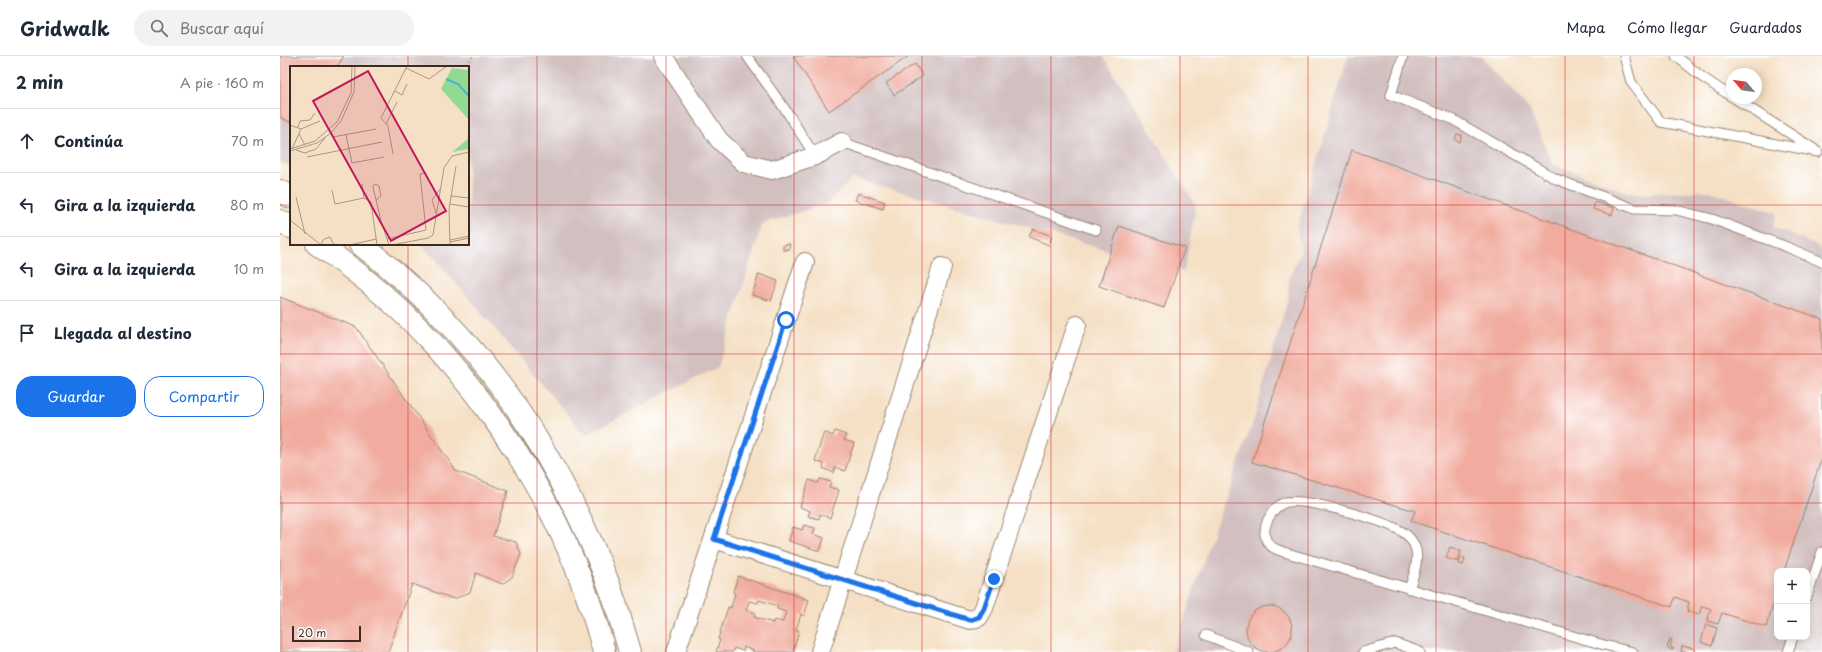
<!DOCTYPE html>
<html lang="es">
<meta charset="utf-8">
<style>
:root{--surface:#fff;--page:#f2f2f3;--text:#1f2937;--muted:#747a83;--line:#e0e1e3;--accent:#1a73e8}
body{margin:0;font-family:"Playpen Sans",sans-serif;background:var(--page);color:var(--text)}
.controls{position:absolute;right:12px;bottom:12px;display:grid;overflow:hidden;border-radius:8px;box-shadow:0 2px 10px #0003}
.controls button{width:36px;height:36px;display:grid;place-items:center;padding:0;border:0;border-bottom:1px solid var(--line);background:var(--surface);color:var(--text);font:20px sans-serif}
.compass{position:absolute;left:1446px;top:12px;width:36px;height:36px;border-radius:50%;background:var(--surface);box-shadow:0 2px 10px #0003;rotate:299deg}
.scale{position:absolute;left:12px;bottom:10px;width:69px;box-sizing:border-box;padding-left:4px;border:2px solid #3b2a1e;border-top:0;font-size:11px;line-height:14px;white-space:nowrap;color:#3b2a1e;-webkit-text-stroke:3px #fff;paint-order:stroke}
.stop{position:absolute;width:12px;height:12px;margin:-9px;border:3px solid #1a73e8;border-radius:50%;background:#fff}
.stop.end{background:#1a73e8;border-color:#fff;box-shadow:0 1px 4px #0008}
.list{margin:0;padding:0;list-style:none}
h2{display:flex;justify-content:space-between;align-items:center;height:52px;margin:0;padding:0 16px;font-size:17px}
h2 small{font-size:13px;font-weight:400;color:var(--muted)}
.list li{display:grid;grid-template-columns:26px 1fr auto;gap:12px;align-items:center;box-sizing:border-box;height:64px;padding:0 16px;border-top:1px solid var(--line)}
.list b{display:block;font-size:15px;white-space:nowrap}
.list em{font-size:13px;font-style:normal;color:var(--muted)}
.actions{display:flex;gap:8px;padding:12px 16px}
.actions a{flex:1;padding:9px 0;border:1px solid var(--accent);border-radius:16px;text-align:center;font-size:14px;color:var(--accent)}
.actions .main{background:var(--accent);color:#fff}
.icon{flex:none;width:22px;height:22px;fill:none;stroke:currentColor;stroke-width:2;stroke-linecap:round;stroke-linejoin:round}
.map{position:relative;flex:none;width:1542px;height:596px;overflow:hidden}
header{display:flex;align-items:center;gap:24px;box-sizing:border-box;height:56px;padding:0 20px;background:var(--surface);border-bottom:1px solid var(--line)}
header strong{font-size:19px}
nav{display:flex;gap:22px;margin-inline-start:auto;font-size:14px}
.search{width:280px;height:36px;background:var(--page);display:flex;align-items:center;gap:10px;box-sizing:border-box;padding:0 14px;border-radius:22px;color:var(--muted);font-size:15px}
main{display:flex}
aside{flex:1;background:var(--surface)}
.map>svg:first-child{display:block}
.industrial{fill:#d2bfc0;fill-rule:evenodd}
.building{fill:#f1ac9f;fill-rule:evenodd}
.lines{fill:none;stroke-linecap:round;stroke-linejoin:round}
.service-casing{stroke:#988572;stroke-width:11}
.minor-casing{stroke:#988572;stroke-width:20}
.primary-casing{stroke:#988572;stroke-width:24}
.path{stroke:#988572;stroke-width:2.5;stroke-dasharray:1 3;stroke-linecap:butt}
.service{stroke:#fff;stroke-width:9}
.minor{stroke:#fff;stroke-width:18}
.primary{stroke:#fff;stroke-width:22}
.route{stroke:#1a73e8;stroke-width:5}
.grid{fill:none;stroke:#d62828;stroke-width:1;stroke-opacity:0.55}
.inset-river{fill:none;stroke:#50b1ce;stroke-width:2}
.inset-road{fill:none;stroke:#ab9782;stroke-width:1}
.view{fill:#c2185b;fill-opacity:0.15;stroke:#c2185b;stroke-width:2}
.inset-edge{fill:none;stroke:#3b2a1e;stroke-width:2}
</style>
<header>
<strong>Gridwalk</strong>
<div class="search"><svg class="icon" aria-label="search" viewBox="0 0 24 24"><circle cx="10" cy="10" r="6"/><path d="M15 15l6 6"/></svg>Buscar aquí</div>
<nav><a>Mapa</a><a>Cómo llegar</a><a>Guardados</a></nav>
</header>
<main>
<aside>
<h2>2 min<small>A pie · 160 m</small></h2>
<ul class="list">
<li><svg class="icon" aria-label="ahead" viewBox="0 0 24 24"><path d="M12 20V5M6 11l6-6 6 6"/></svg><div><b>Continúa</b></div><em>70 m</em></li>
<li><svg class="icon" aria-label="left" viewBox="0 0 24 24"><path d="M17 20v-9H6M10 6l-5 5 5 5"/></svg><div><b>Gira a la izquierda</b></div><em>80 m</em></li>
<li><svg class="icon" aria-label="left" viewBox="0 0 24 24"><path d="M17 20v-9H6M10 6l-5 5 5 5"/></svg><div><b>Gira a la izquierda</b></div><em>10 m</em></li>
<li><svg class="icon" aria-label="arrive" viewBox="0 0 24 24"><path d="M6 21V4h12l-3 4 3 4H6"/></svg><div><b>Llegada al destino</b></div></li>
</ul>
<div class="actions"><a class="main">Guardar</a><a>Compartir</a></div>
</aside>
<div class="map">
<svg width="1542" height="596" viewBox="0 0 1542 596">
<rect width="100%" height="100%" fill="#fff"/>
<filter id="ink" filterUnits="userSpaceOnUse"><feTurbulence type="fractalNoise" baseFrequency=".025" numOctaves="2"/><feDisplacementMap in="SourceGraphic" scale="8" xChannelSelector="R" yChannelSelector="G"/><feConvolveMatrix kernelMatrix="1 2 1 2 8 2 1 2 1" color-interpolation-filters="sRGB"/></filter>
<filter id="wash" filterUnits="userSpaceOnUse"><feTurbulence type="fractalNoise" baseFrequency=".012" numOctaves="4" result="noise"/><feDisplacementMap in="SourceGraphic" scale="16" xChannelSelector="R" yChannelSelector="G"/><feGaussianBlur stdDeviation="0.9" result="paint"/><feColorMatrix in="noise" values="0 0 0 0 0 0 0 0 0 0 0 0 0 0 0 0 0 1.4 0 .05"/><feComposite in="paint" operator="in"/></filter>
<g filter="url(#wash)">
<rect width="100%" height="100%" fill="#f5e0c5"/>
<path class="industrial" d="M0,0H823L916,149L904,216L573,122L548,147L482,168L438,311L305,379L152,199L139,188H188V11H11V111L0,106Z
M1068,0H1201L1249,53L1273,108L1352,138L1429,135L1497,157L1493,170L1542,193V596H893L928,491L974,363L1008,242L1009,223L1021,194L1017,172ZM1497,515H1527V581H1497Z"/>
<g id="blocks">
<path class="building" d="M0,0H64L57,11H11V67L0,61Z
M513,0H629L549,55Z
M635,8L643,20L614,39L606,27Z
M1177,78L1182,79L1180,86L1175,84Z
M1072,94L1542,263V401L1504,515H1497V537L1486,571L1442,557L1438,568L1427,565L1431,553L1422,550L1419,559L1407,555L1409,546L1395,541L1392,551L1131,465L1135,455L972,406Z
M578,137L605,146L603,153L575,144Z
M1315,146L1334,152L1332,159L1313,153Z
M839,170L905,192L884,252L819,230Z
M753,173L772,180L769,189L749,181Z
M510,188L509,193L503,194V189Z
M479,218L498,225L491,245L472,239Z
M0,241L76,271L176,415L228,435L213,480L236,486L241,498L232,521L222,528L196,517L190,536L174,543L132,528L108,596H0Z
M555,375L566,379L564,384L574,387L565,415L555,411L554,417L543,412L544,408L535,405L544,376L553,380Z
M540,423L551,426L549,431L559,434L550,462L540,458L539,463L528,460L530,455L520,451L529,424L538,427Z
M524,469L535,472L533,478L544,482L540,495L509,485L513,471L522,474Z
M1170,491L1181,495L1178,506L1166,502Z
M1181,501L1185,502L1183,509L1179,508Z
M458,520L529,544L524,560L521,558L516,574L519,575L513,596H473L474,595L464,591L463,595L454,592L453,596H436L440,584L438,583L448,551L451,552L455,537L453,536ZM479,544L498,550L497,553L506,556L503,566L494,564L493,567L474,561L475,557L466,554L469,545L478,547Z
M966 573a23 23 0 1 1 46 0a23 23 0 1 1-46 0Z
M1426,568L1437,572L1432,590L1421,586Z
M1390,583L1392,584L1390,591L1393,592V594L1387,592Z
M1402,590L1415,593L1414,596H1401Z"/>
</g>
</g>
<g filter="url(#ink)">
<use href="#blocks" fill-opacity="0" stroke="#988572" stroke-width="1"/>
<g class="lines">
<g class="service-casing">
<path id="service" d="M467,0L509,59L535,100
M1123,0L1111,39L1172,63L1276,123L1355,153L1396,154L1432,163L1507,191L1542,206
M1344,0L1351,26L1381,66L1538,96
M1396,0L1422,21L1452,41
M1454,42L1534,93
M562,86L816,174
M1129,533C1133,521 1140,503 1135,491C1133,486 1129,480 1124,477C1108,465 1026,442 1007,446C991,449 977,477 990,489C995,494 1001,495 1007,497L1324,589L1353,596
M1527,540L1542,496
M926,579L969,596
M1083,596L1115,587L1140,596
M1508,596L1513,581"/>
</g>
<g class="minor-casing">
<path id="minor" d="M383,0L439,84L464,107L492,114L535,100L562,86
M434,483L690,564L699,561L704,552L797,269
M396,596L525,206
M540,596L662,211"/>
</g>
<g class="primary-casing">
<path id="primary" d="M0,135L11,141
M0,165L11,171
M37,188C173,278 284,438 324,596
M80,188C197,277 273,389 327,524C336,547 343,572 350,596"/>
</g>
<path class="path" d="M184,11L193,0"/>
<use href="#service" class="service"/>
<use href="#minor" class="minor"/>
<use href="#primary" class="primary"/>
</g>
</g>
<g class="lines" filter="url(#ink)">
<path class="route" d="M506,264L434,483L690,564L699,561L704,552L714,523"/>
</g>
<path class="grid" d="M128,0V11M257,0V596M386,0V596M514,0V596M642,0V596M771,0V596M900,0V596M1028,0V596M1156,0V596M1285,0V596M1414,0V596M0,149H11M188,149H1542M128,188V596M0,298H1542M0,447H1542"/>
<g transform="translate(10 10)">
<rect width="179" height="179" fill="#f5e0c5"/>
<path d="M162,2L179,4V54L151,23ZM179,72V83L162,86Z" fill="#92da94"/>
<path class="inset-river" d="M156,13L168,18L179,30"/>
<path class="inset-road" d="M116,2L139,13L157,0M105,25L112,29L117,18M96,58L107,36M0,59L11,63L2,83M8,61L10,55L20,54L25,47M11,63L30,55M9,68L15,79M56,69L62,97L94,91M43,71L86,63M0,83L25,75L47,56L61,27L62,0M6,84L15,87L26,83L35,72M0,85L27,77L41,67L51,55L64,26L65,0M103,88L98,60L91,52L117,0M17,91L92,76M72,118L74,132L81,136L87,179M42,124L45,138L74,132M161,130L179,132M6,131L15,168M86,134L91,130L89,120L85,118L83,120V121L91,155L99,179M160,138L179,141M146,147L142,134L150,123M0,154L31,179M97,173L136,164L130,108L136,107M160,174L179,170M160,176L179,172M31,178L34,173L40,171L44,179M60,179L86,173M102,179L138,172L143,169L154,102L162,90L179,86M160,179L159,143L166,100"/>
<path class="view" d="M78,5L156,145L101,175L23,35Z"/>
<rect width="179" height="179" class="inset-edge"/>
</g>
</svg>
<div class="controls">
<button>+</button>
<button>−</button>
</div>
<svg class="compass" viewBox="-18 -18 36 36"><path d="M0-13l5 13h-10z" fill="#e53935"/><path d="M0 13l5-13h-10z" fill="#747a83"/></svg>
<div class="scale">20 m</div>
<div class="stop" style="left:506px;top:264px"></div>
<div class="stop end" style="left:714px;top:523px"></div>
</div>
</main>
